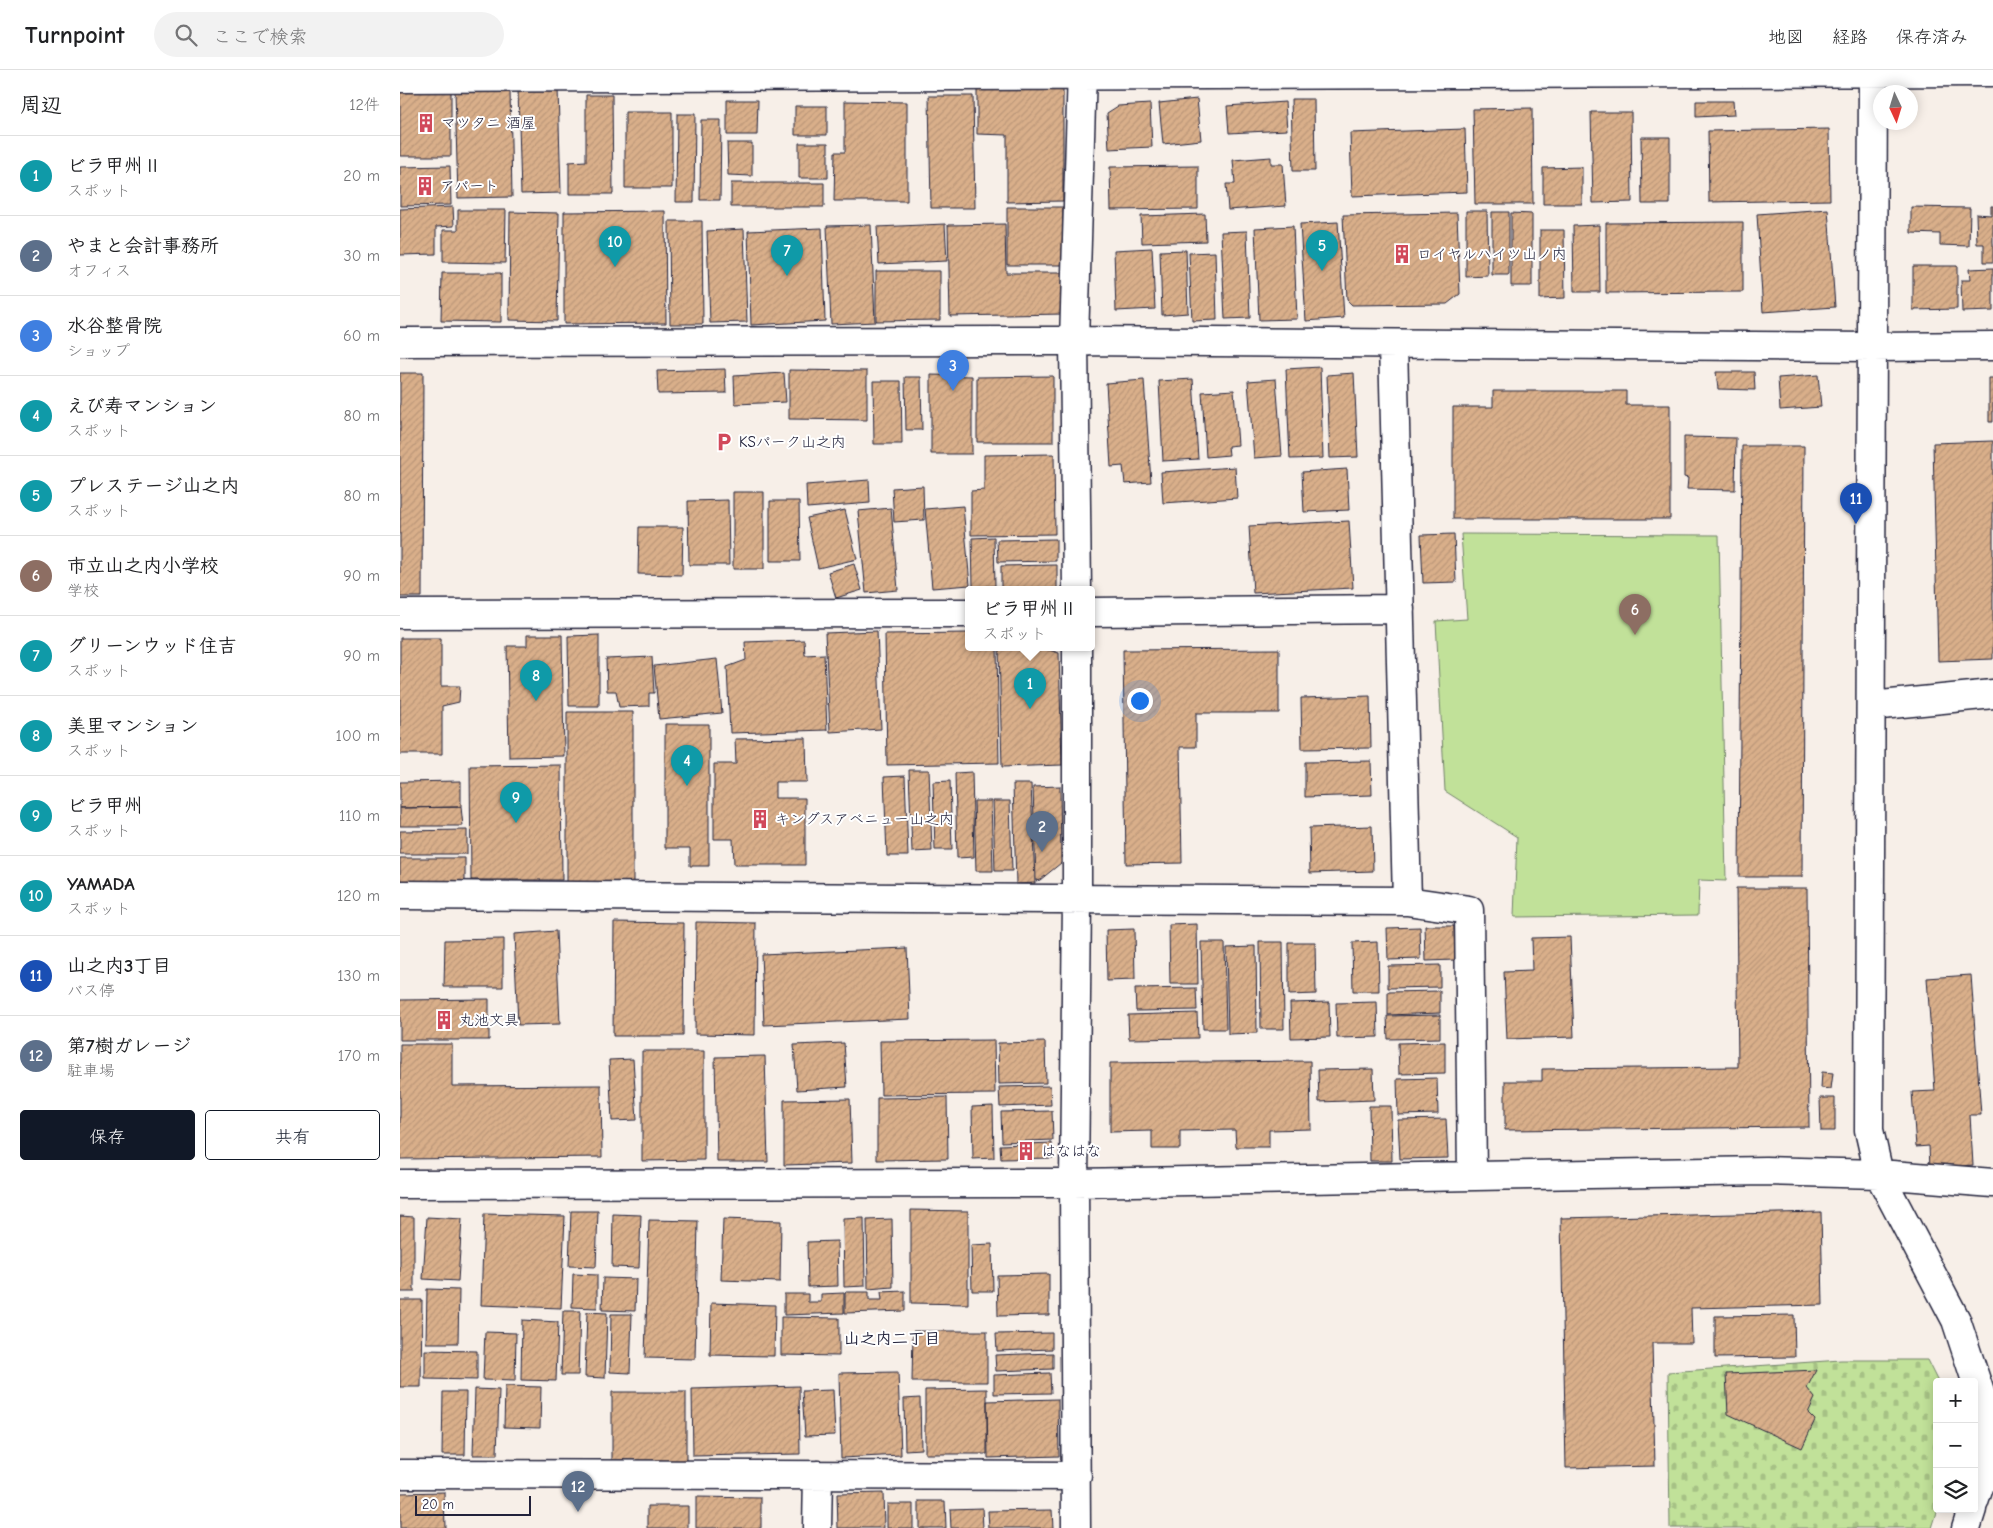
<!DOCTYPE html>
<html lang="ja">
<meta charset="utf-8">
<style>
:root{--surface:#fff;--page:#f2f2f2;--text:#202124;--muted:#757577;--line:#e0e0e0;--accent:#111827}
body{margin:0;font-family:"Comic Neue","Klee One",sans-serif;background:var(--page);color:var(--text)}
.controls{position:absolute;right:15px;bottom:15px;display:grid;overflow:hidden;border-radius:5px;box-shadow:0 2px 12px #0003}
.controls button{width:45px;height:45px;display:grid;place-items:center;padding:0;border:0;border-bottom:1px solid var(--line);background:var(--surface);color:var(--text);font:25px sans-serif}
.compass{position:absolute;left:1473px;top:15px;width:45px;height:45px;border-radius:50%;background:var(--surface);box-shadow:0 2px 12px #0003;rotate:176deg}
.scale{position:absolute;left:15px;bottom:12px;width:116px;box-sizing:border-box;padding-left:5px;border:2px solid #22223b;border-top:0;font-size:14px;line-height:18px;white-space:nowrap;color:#22223b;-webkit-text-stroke:4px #fff;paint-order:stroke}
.you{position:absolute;left:739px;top:630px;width:18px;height:18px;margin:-12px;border:4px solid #fff;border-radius:50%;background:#1a73e8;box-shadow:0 0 0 8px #1a73e833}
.badge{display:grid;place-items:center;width:32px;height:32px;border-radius:50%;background:var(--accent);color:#fff;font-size:16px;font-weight:700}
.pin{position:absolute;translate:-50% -41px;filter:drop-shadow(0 1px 2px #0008)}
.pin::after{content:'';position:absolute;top:26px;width:18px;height:15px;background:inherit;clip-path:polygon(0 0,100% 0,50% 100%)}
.popup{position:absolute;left:565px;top:516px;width:130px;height:65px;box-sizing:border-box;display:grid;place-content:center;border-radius:5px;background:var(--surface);filter:drop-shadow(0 1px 4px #0005);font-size:16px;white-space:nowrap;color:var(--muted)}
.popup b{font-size:19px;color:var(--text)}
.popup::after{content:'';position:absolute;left:50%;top:100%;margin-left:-10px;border:10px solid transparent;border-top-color:var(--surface)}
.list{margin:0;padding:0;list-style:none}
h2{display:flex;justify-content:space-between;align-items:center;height:65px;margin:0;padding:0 20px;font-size:21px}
h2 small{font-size:16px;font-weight:400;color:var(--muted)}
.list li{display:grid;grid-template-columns:32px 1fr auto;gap:15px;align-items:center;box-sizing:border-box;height:80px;padding:0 20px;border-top:1px solid var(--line)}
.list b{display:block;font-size:19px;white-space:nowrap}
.list p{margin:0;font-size:16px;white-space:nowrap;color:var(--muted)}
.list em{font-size:16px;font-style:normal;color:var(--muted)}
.actions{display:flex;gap:10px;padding:15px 20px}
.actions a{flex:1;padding:11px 0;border:1px solid var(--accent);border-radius:5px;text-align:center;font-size:18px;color:var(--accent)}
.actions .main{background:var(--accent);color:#fff}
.icon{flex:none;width:28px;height:28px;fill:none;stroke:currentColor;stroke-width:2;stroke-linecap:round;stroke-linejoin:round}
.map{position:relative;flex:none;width:1593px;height:1458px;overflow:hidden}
header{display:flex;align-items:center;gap:30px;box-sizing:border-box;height:70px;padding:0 25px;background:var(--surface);border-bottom:1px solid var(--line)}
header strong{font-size:24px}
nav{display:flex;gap:28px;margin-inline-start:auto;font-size:18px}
.search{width:350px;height:45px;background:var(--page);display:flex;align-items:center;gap:12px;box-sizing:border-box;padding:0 18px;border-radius:28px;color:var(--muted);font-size:19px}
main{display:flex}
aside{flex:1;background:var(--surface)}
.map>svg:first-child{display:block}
.cemetery{fill:url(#cemetery-stones);stroke:#72826a}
.park{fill:#c1e199;stroke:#72826a}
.building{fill:url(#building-hatch);stroke:#22223b}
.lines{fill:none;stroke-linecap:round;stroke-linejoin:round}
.minor-casing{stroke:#22223b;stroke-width:31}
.minor{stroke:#fff;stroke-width:28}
.labels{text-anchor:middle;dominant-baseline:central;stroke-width:4;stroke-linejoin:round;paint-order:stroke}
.poi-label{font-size:15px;fill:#22223b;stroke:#fff;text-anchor:start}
.neighbourhood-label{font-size:16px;font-weight:bold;fill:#22223b;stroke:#fff}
</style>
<header>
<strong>Turnpoint</strong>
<div class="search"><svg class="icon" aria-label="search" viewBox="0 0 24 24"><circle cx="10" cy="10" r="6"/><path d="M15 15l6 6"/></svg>ここで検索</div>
<nav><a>地図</a><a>経路</a><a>保存済み</a></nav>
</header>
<main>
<aside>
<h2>周辺<small>12件</small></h2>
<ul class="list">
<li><span class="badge" style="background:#0f9aa8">1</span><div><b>ビラ甲州Ⅱ</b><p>スポット</p></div><em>20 m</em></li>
<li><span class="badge" style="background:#5c6f8a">2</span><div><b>やまと会計事務所</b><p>オフィス</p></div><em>30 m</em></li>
<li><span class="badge" style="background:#3f7fe0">3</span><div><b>水谷整骨院</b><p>ショップ</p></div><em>60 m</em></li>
<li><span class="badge" style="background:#0f9aa8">4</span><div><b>えび寿マンション</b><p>スポット</p></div><em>80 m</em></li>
<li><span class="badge" style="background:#0f9aa8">5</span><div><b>プレステージ山之内</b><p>スポット</p></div><em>80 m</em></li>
<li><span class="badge" style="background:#8d6e63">6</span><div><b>市立山之内小学校</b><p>学校</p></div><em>90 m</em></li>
<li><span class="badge" style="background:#0f9aa8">7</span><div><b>グリーンウッド住吉</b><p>スポット</p></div><em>90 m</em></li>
<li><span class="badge" style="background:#0f9aa8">8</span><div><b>美里マンション</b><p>スポット</p></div><em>100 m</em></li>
<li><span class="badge" style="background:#0f9aa8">9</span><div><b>ビラ甲州</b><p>スポット</p></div><em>110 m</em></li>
<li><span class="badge" style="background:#0f9aa8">10</span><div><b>YAMADA</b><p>スポット</p></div><em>120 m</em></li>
<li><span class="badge" style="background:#1a4fb4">11</span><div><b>山之内3丁目</b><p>バス停</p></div><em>130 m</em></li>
<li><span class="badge" style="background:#5c6f8a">12</span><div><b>第7樹ガレージ</b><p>駐車場</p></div><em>170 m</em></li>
</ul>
<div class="actions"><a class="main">保存</a><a>共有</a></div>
</aside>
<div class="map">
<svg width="1593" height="1458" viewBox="0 0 1593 1458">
<defs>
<pattern id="cemetery-stones" width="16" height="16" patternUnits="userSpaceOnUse" patternTransform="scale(1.25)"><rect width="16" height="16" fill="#c1e199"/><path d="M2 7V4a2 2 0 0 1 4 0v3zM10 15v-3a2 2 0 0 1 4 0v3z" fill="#a6c185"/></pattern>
<pattern id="building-hatch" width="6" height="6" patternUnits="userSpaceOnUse" patternTransform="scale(1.25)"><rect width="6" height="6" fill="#d9af8a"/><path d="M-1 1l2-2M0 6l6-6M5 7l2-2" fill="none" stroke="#ba9678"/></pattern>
</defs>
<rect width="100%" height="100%" fill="#f7efe8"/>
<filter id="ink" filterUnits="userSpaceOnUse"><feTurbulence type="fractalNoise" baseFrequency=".02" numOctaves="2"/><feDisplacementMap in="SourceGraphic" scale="10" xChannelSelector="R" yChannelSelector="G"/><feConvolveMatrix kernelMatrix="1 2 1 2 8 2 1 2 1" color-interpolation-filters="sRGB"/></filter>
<g filter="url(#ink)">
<path class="cemetery" d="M1441,1290H1527L1538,1312V1439L1532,1458H1270L1268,1302Z"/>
<path class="park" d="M1061,464L1319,465L1326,811L1299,810L1298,845L1114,847L1117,767L1045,721L1036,551L1067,549Z"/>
<path class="building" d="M577,18H663V131L607,132V65L577,64Z
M158,19L161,123L121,124L118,20Z
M0,20H51V86H0Z
M110,20L112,127L58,128L55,21Z
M186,25H212L213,124H169V92L186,91Z
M529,26H573L575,138H531Z
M797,29L801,70L763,74L759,33Z
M891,29H914L915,101H893Z
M327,30H358L357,65H327Z
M445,31L507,32V131H434L435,82H445Z
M1296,31H1333L1334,45L1296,47Z
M885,32L887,60L829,63L827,36Z
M750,34L752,77L709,79L707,43L718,36Z
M395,36H427V65H395Z
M1132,38L1133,134H1075L1073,39Z
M225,42H272V118H225Z
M1191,42H1231L1232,132L1193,133Z
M277,44H295L294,132H276Z
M301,50H321L320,130H300Z
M1065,59L1067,122L952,126L950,63Z
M1429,59L1430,130L1309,132L1308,61Z
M1241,67H1270V134H1242Z
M327,73H352V106L328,105Z
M399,73H428V108H399Z
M871,87V94H883L886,136L828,140L826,114H835L833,90Z
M50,96L51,135L0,136V97Z
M798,96V139L711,140L710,97Z
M1182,97V134H1143V98Z
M331,113H424V137H331Z
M1591,136H1593V192H1584V174H1577L1576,144L1591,145Z
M53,137L54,156L36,157V184L0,185V139Z
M607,137H663V195H607Z
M1511,137L1570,138L1569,176L1540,175V164L1511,163Z
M1428,139L1435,237L1363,242L1357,144Z
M58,140H106L105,193L43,192V160H58Z
M265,141L266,253L164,254V142Z
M1066,141H1087L1088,206L1066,207Z
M110,142L159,143L157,251L109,250Z
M1092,142H1109V205H1092Z
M1057,143L1060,224L1047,234L952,235L947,230L943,145Z
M1111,143L1132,144V216H1111Z
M805,144L806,171L742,173L741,146Z
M269,151H302L303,254H270Z
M938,152L944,248L906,251L900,154Z
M1343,152V222L1206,223V153Z
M545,154L547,191L479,194L477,157Z
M605,154L606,203H663L664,244L550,246L548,155Z
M471,155L475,252L431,254L427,156Z
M1199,155L1200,222H1174L1173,156Z
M893,156L897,249L859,250L855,158Z
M422,158L425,251L351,255L348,161Z
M344,159L347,252L310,253L307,161Z
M1140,160H1164L1165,228L1140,229Z
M847,161L850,248L825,249L821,162Z
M752,178L755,239L716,241L714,180Z
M786,180L788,243L762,245L760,181Z
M815,182L817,250L792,251L789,183Z
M1513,196H1557V239L1513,240Z
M1593,198V241L1562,242L1561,210H1570L1569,199Z
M476,201H540V250L476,251Z
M42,203H101V252L41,251Z
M920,297L923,388L890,389L886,299Z
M325,299L326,323L258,324L257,301Z
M389,300L467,301V350L389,349Z
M1316,302H1354L1355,320L1318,319Z
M0,303H23L22,527H0Z
M384,303L386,332L335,334L334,306Z
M954,303L958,387L930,388L927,305Z
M531,305L572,306V384H531Z
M1418,305L1421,337L1380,340L1378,308Z
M653,306V372H577V307Z
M505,307H521L522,360H506Z
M1589,308H1593V352H1589Z
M793,309L798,389L763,391L759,311Z
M876,309L882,386L854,388L848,311Z
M744,310L751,412L725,414L723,396L711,397L706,313Z
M473,311H501L502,374H474Z
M834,320L838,375L828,376L829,385L806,387L802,322Z
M1093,321H1226V335H1270V449H1053V337H1093Z
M1284,367L1336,368L1335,420L1287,419L1288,408L1284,407Z
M1593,371V589L1538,591L1533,373Z
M1342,376H1404L1402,807H1339Z
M654,384L655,464L571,465V421L584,420V385Z
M835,397L837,428L763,433L761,402Z
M947,399L949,440L904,442L902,402Z
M469,410L470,433L407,438L406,415Z
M523,416L524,450L494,452L492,418Z
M333,422H364V499H333Z
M328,430L329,495H289L288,431Z
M370,431H399L400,491H370Z
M563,436L570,515L532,518L525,439Z
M491,438L498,520L466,523L458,441Z
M445,440L457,489L418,498L407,448Z
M949,451L953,518L853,523L849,456Z
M239,457H283L282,505L238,504Z
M1054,464L1056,512L1023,513L1021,465Z
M594,467L595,516L573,517L572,468Z
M656,469V491L598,492L597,470Z
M454,494L462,520L436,528L428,502Z
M657,495V520H601V496Z
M477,561L481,659L430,662L425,563Z
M569,563V578H597L599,693L487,695L485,564Z
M127,565H162L164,686L109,687L107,576H127Z
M199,565V636H169L168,566Z
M0,568H41V616H60L59,632L42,636V684H0Z
M404,570L405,585L424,584L427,660L330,663L327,597L346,590L345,572Z
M599,578H642L659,583L662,695L602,697Z
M879,579V643H796V677H780L782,793L726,794L723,580Z
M252,587L254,623H249V636L219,637L216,621H207L206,589Z
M317,589L322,643L259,649L254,596Z
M970,626L971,678L902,679L901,628Z
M167,642H233V819L167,818Z
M265,654H309V796H290V778H265Z
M406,668L407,712H375V728H405V795H334L333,769H314V694H336L335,669Z
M971,691L972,725L905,727V692Z
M161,695L162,810H71L70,696Z
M509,700H529L532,781L512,782Z
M572,702L574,787L557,788L555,703Z
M505,706L508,786H487L484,707Z
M61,711V737L0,738V712Z
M550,711L552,780H535L533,712Z
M613,714H631L635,813L616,814Z
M660,716L661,793L640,810L636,811L633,717Z
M574,731H591L593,801H576Z
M593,731H610L612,801H595Z
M61,737L63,756H0V738Z
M972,756L973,801L910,803L909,758Z
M67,760V784H0V761Z
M0,788H65V811H0Z
M1336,818H1407L1409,1057L1105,1060V1011H1142V999L1338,997Z
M214,852L284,853L283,966H213Z
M296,852L356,853L355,965L295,964Z
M797,854L798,914H770L769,855Z
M1025,856H1054L1055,890L1026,891Z
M1020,857L1021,889L988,890L987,858Z
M734,859L735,910L707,911L706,860Z
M156,861L160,954L118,955L114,864Z
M1170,867L1174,967L1107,969L1104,902L1132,901L1131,868Z
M103,869V917H44L45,870Z
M801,872H824L826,959H803Z
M860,872H883L884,959H861Z
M978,872L979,921H953L952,873Z
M889,873H915L916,924L889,925Z
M856,876L857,963L828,964L826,877Z
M507,878L510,949L364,955L361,884Z
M1040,895V917L988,918V896Z
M1571,905L1581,1045H1570L1573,1095L1530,1098L1529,1076L1516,1077L1512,1022L1535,1021L1527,908Z
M796,918L797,940L736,941L735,919Z
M1040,921V943L988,945V922Z
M89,929V970H0V930Z
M929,932L930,967L891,968L890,933Z
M977,932L978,967L937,968L936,933Z
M797,943L798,968L729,969L728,945Z
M1040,945V968L988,969L987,946Z
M594,970L595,1024L481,1025L480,971Z
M645,972L646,1013L599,1014L598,973Z
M1045,972V1003L999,1004L998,973Z
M444,973L447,1017L397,1020L394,975Z
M0,974H52V1016L201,1015L202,1087L0,1089Z
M242,981H304V1090L242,1091Z
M365,986L368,1092H317L315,987Z
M233,989L237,1050L212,1051L209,990Z
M910,991L911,1059L869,1060V1077H836L835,1060L780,1061V1079H752V1061L710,1062V993Z
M973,999L974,1030L919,1032L918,1000Z
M1422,1002L1433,1003L1431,1019L1421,1018Z
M1037,1008L1038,1044L998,1045L997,1009Z
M650,1016L651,1035L600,1037L599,1017Z
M547,1027L548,1089L477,1090V1028Z
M1420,1028H1435V1061H1421Z
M450,1029L452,1093L384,1095V1030Z
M593,1036L594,1088L573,1089L572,1037Z
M969,1036H991L992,1091H970Z
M652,1041L653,1070L602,1072L601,1042Z
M1046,1049L1048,1088L1000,1089L998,1050Z
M652,1073L653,1088L601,1089L600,1075Z
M511,1140L568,1141V1234L511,1233Z
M171,1141H198L196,1197L169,1196Z
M1421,1142L1423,1235L1291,1238L1292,1273H1252L1255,1396L1166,1398L1161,1148Z
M84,1144L165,1146L161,1238L81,1235Z
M213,1144L241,1145L239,1198L212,1197Z
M0,1146L14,1147V1222H0Z
M27,1147L62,1149L58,1211L23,1209Z
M464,1148L465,1216L444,1217L443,1149Z
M323,1149L381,1151L380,1212L321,1210Z
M492,1149L493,1217L468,1219L467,1150Z
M249,1150L298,1151L295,1289L245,1288Z
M437,1171L438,1216L408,1217L407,1172Z
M592,1174L593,1221H572L571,1175Z
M173,1204L197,1205V1238L172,1237Z
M649,1204V1245L598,1246L597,1205Z
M203,1208L236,1209L235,1241L202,1240Z
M27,1219L59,1220L58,1273H26Z
M505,1221V1241L445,1243V1222H469V1230H482L481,1222Z
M444,1223V1243L384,1245V1224H408V1232H421V1224Z
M0,1230H22L21,1317H0Z
M311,1233L375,1235L374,1286L310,1285Z
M163,1241H180L178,1305H161Z
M187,1242L207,1243L205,1308L185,1307Z
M211,1244H232L230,1303L210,1302Z
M1394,1245L1395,1287L1315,1288V1246Z
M381,1247L439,1248V1286L381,1285Z
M122,1250L158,1252L156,1311L121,1310Z
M513,1261H587V1312H512Z
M85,1262L116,1263L115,1311L83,1310Z
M652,1263V1279L597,1281L596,1264Z
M25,1280L77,1281V1310L25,1309Z
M653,1283V1299L596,1301L595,1285Z
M1416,1300L1407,1318L1415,1328L1408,1343L1415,1350L1402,1378L1328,1344L1326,1304Z
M498,1302L501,1385L441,1388L439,1303Z
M650,1303L651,1323L594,1324V1305Z
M105,1316L141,1317L140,1358L104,1357Z
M399,1316L400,1384L293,1386L292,1319Z
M75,1319L99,1320L97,1385H73Z
M587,1319V1384H525V1320Z
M433,1320L435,1365L405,1366L402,1321Z
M43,1322H66L65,1385H42Z
M212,1322H286V1391H212Z
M520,1328L521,1379L505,1380L504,1329Z
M658,1329L659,1386L588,1388L587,1331Z
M44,1422L45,1458H0V1423Z
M483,1423L484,1458H438L437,1424Z
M296,1427L361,1428V1458H296Z
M519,1431H545L546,1458H519Z
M487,1434H513V1458H487Z
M248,1436H288V1458H248Z
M582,1438L583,1458H551L550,1439Z
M652,1440L653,1458H589L588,1441Z"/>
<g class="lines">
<g class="minor-casing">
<path id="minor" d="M1473,0L1469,1060L1479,1104L1556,1250L1591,1356L1587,1393L1574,1432
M0,8L1593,2
M0,272L674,271L1472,277L1593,276
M993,274L1007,831
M677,520L674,271L682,0
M691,542L1000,539
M0,544L569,543
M1471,636L1593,624
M0,825L1007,831L1069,840L1072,1105
M0,1114L674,1113L1366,1101L1479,1104L1593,1113
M0,1404L677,1406
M417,1458L418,1405
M676,1458L674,1113L677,830V578
M1566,1458L1572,1439"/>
</g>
<use href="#minor" class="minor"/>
</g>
</g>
<defs>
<g id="building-bare" transform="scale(1.5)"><path d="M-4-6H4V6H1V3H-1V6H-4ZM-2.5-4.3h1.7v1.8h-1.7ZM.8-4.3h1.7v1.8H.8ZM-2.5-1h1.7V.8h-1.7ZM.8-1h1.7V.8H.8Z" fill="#d1495b" stroke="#fff" stroke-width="2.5" paint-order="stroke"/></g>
<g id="parking-bare" transform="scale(1.5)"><path d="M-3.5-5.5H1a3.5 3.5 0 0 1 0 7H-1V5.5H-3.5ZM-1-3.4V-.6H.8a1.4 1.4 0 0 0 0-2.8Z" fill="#d1495b" stroke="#fff" stroke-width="2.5" paint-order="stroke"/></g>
</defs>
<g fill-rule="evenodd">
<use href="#building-bare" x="26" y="53"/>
<use href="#building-bare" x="25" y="116"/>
<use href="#building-bare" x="1002" y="184"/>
<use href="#parking-bare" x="324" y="372"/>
<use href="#building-bare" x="360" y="749"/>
<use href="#building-bare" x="44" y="950"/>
<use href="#building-bare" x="626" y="1081"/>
</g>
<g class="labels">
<g class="poi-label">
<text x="41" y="53">マツタニ 酒屋</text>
<text x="40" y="116">アパート</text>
<text x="1017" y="184">ロイヤルハイツ山ノ内</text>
<text x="339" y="372">KSパーク山之内</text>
<text x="375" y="749">キングスアベニュー山之内</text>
<text x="59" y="950">丸池文具</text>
<text x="641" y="1081">はなはな</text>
</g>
<g class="neighbourhood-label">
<text x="492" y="1269">山之内二丁目</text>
</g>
</g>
</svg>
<div class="controls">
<button>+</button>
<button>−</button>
<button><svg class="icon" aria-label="layers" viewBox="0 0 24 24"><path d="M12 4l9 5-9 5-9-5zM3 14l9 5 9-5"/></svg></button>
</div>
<svg class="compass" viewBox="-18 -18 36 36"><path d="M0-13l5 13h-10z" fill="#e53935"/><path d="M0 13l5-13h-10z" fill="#757577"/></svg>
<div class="scale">20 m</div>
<div class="you"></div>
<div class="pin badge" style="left:630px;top:639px;background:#0f9aa8">1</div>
<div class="popup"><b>ビラ甲州Ⅱ</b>スポット</div>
<div class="pin badge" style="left:642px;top:782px;background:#5c6f8a">2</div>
<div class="pin badge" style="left:553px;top:321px;background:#3f7fe0">3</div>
<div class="pin badge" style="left:287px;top:716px;background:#0f9aa8">4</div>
<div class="pin badge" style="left:922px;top:201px;background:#0f9aa8">5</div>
<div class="pin badge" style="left:1235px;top:565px;background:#8d6e63">6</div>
<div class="pin badge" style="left:387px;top:206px;background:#0f9aa8">7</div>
<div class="pin badge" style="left:136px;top:631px;background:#0f9aa8">8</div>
<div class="pin badge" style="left:116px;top:753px;background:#0f9aa8">9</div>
<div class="pin badge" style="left:215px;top:197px;background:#0f9aa8">10</div>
<div class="pin badge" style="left:1456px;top:454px;background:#1a4fb4">11</div>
<div class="pin badge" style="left:178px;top:1442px;background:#5c6f8a">12</div>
</div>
</main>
